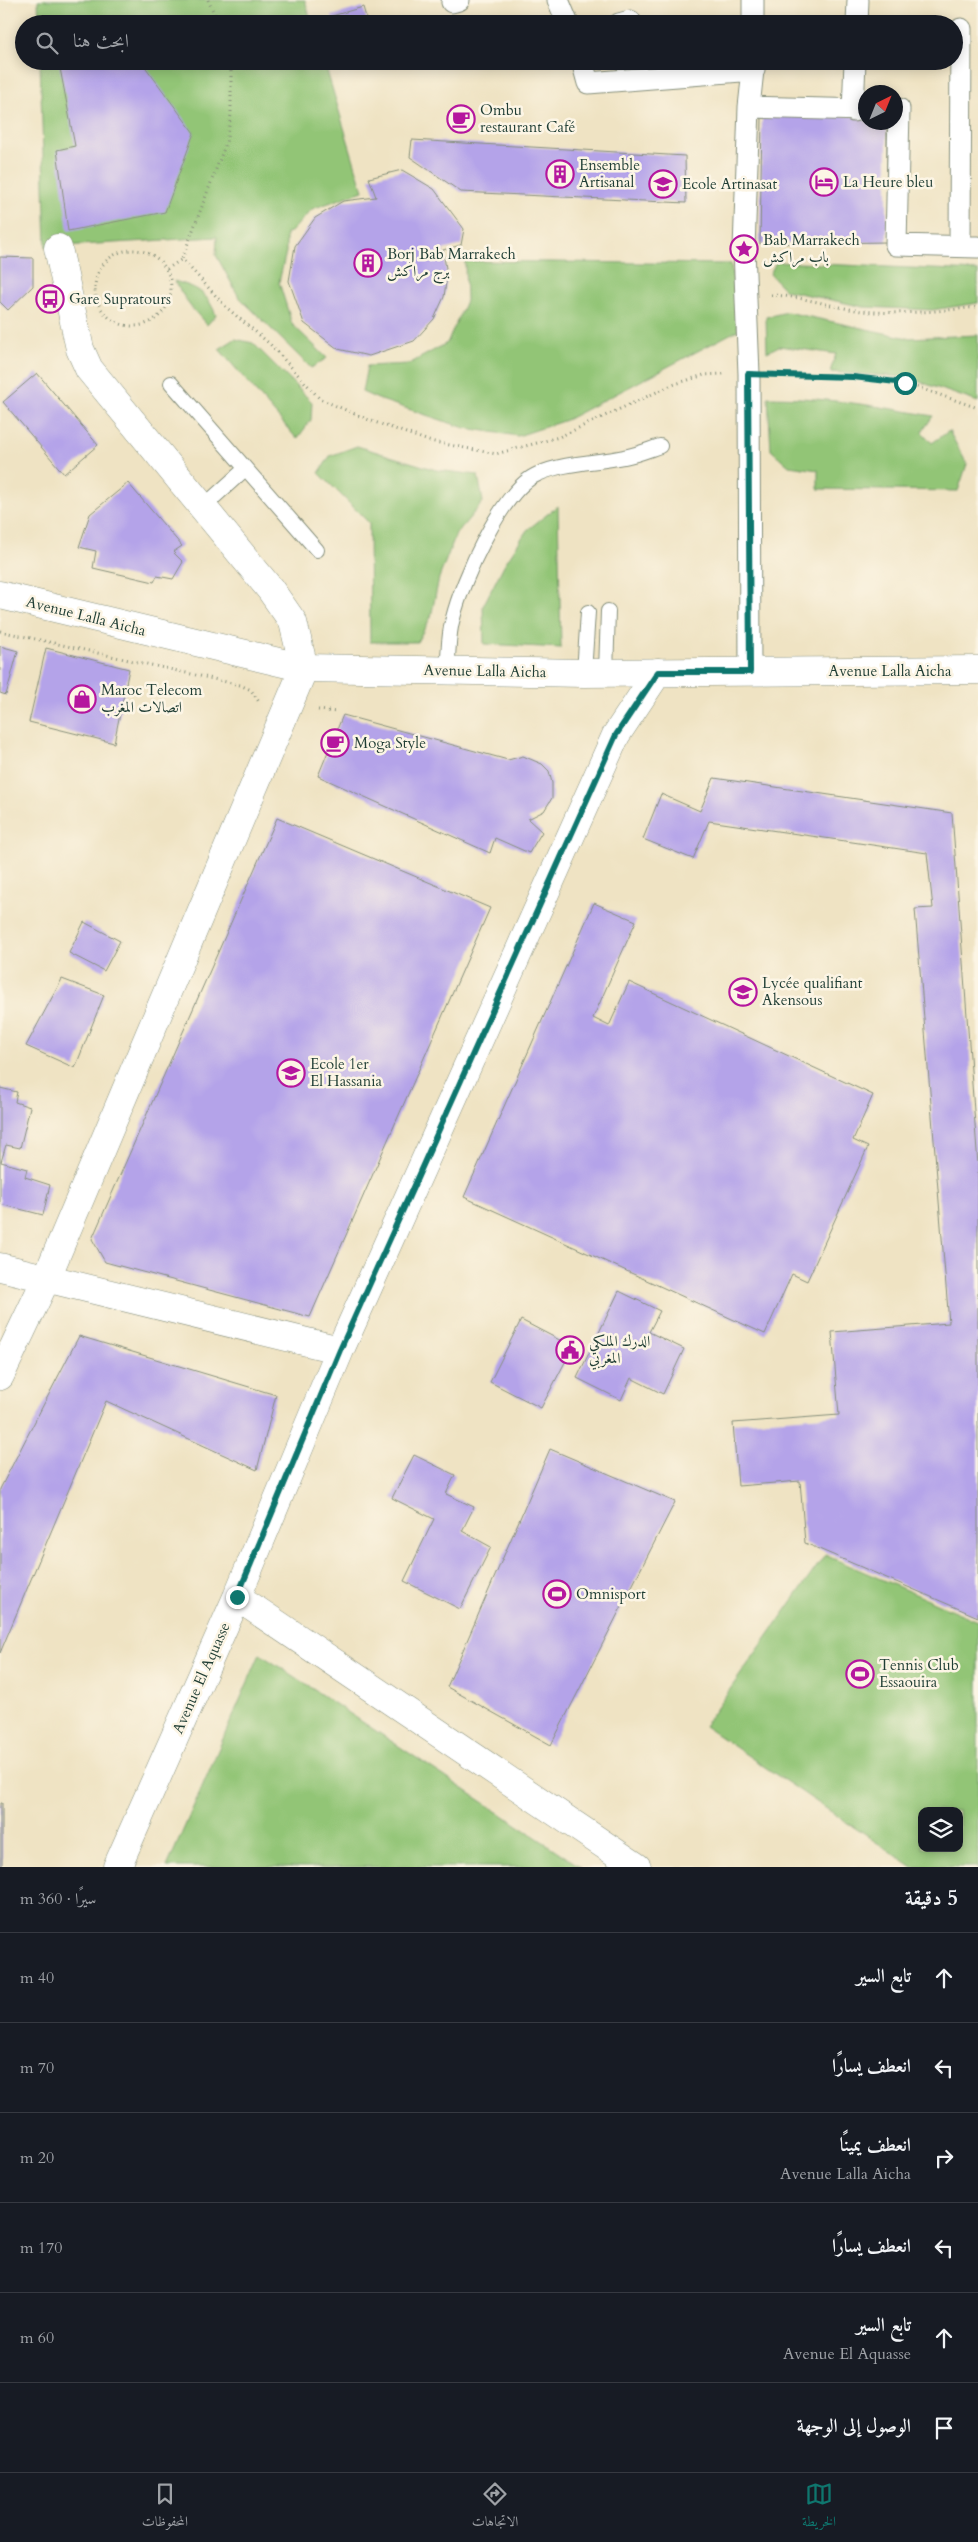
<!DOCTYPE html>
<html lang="ar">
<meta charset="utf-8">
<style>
:root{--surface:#171b24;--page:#242831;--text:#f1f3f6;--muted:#9ea1a6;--line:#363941;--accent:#0f766e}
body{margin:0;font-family:Cardo,Amiri,serif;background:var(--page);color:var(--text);direction:rtl}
.controls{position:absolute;right:15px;bottom:15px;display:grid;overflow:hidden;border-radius:10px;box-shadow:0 2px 12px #0003}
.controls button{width:45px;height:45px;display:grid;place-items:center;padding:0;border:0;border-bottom:1px solid var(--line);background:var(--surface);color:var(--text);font:25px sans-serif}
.compass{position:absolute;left:858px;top:85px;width:45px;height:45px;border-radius:50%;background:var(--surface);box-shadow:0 2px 12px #0003;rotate:43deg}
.stop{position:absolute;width:15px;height:15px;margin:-11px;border:4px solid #0f766e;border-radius:50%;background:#fff}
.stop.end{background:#0f766e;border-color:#fff;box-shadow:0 1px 5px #0008}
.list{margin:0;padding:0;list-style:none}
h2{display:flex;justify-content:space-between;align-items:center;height:65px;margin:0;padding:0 20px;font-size:21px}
h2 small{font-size:16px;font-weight:400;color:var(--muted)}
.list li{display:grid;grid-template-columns:32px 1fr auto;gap:15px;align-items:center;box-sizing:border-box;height:90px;padding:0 20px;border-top:1px solid var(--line)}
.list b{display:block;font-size:19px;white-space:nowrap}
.list p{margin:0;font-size:16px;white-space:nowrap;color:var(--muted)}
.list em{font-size:16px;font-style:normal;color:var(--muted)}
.icon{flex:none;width:28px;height:28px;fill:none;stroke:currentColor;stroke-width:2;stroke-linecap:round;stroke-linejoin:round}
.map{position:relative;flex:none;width:978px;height:1867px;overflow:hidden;direction:ltr}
.search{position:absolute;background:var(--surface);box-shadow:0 2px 12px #0003;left:15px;right:15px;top:15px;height:55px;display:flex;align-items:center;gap:12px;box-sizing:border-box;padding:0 18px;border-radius:28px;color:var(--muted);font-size:19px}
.sheet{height:605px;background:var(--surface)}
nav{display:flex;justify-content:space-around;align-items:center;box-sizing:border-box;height:70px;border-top:1px solid var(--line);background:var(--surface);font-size:14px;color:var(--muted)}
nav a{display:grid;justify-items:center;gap:2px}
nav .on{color:var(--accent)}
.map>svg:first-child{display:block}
.green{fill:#92c576;stroke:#588155;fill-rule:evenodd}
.building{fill:#b4a3e9}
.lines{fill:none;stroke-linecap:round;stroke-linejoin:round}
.service-casing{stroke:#87907c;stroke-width:16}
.pedestrian-casing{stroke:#87907c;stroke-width:23}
.minor-casing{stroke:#87907c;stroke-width:29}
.tertiary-casing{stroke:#87907c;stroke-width:29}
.path{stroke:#87907c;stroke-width:3;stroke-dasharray:1 4;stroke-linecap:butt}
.service{stroke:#fff;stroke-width:14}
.pedestrian{stroke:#fff;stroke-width:21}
.minor{stroke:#fff;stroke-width:28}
.tertiary{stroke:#fff;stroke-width:28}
.route{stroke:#0f766e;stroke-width:6}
.labels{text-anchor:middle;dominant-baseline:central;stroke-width:5;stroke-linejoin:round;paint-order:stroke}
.poi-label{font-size:15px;fill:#1f3d34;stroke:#fcf5e5;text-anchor:start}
.street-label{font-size:15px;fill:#1f3d34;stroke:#fcf5e5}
</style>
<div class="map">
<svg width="978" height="1867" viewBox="0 0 978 1867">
<rect width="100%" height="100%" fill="#fcf5e5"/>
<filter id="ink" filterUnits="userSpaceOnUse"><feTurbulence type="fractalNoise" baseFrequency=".02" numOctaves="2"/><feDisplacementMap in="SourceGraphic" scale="10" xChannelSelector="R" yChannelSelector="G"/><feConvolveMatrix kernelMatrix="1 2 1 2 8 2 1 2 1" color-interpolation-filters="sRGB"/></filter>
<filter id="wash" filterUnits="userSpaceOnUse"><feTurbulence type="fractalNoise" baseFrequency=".0096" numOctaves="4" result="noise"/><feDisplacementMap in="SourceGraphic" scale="20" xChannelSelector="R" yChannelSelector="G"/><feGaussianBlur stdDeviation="1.12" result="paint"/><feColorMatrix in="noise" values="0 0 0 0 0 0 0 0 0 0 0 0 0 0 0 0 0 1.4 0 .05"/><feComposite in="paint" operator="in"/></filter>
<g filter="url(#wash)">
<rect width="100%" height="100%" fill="#efe3c3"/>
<path class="green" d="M38,0H305L312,24H39Z
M40,61H324L363,191L312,209L291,232L286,233V252L279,282L292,324L327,358L311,368L239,297L216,255L217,237L46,247Z
M465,261L731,264L738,330L566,420L518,436L465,428L378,399L362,392L367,366L409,364L447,343L466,301Z
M776,262L978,271V303L932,310L864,307L785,290L770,274Z
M174,281C198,288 206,291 216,315L207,325L190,306Z
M787,312L908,338L978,335V402L906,377L830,372L836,354L779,346L767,352L766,317Z
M235,339L253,343L312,402L311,420L297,439L219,349Z
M768,397C824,397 878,406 933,416L922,432L932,443L949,431L967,464L958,491L818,489V470L789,466L771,450Z
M357,446L436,470L478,475L483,502L456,534L439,578L431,617L417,642H370L369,523L319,473L330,456Z
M558,506L561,648L484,644L483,606L504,565L527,530Z
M825,1555L978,1621V1867H913L704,1726ZM922,1811H959V1848H922Z
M260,1654L581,1867H167Z"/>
<g id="blocks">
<path class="building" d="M363,7L368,24H334L332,16Z
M77,61H141L194,133L165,212L68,231L57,150L75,146L59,63Z
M762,115L866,116V122H887V242L760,244Z
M412,140L685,156L686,203L461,192L410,157Z
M402,170L434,189L464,229L461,245L443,250L447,275L444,297L434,319L414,341L369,356L338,349L304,323L289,281L295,246L315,218L343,201L376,197L369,178Z
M0,257L33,258V286L8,310L0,302Z
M37,373L98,445L64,474L3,402Z
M128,483L182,546L173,552L183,562L173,579L157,576L154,582L93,568L96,551L79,547L90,514Z
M0,646L18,651L6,695L0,693Z
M46,648L129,669L114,743L29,722Z
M343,715L508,760L523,756L542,764L549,771L552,783V798L544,811L528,819L542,832L529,853L495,838L490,853L318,776Z
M714,778L952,813L978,1165V1617L805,1543L800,1481L738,1486L733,1423L839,1415L832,1332L949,1323L915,909L933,908L927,853L709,821L693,859L643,839L661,794L700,811Z
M277,818L490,908L310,1317L105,1262L92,1239Z
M594,903L636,921L593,1018L609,1026L629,982L873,1095L853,1140L868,1147L807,1281L792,1274L765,1334L464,1197Z
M84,922L120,941L104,971L69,953Z
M62,979L104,995L75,1068L26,1046Z
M0,1088L17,1092L15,1102L30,1107L20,1148L6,1145L1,1162L27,1169L25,1177L50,1185L43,1215L0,1204Z
M619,1291L660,1311L649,1332L684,1349L663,1394L631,1378L621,1400L577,1378Z
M521,1320L573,1347L541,1408L490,1382Z
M79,1336L276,1395L257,1470L106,1401L0,1653V1489Z
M550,1449L675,1502L551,1745L447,1687Z
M414,1455L455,1475L446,1494L474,1507L462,1531L491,1547L460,1609L404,1581L434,1519L392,1498Z
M0,1803H2V1867H0Z"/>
</g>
</g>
<g filter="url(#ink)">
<use href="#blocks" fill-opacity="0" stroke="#87907c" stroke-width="1"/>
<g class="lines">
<g class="service-casing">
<path id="service" d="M171,383L317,550
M202,508L245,469
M447,670C449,653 448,634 453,618C462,581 502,489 538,474C565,462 596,463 624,457C636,455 648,450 660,446
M606,672L608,611
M584,673L588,612"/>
</g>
<g class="pedestrian-casing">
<path id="pedestrian" d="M558,0L568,24
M753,0V24
M452,2L459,0
M619,24L630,21
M857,24L858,0
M582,61L588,83L754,70
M749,107L866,110
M896,109H899L896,245L978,247
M853,111L855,61
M960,246L961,29
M750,672L749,374L744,249L749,107L754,61"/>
</g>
<g class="minor-casing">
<path id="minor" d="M0,1267L340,1350
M0,1376L47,1277L304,668L293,622L270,589L89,369L80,349L58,248
M237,1597L637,1867
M117,1867L237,1597L340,1350L616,735L658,672"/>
</g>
<g class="tertiary-casing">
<path id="tertiary" d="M0,595L304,668L584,673L978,670"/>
</g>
<path class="path" d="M208,0L219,24
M231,61V115L226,143L182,259L227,308L270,344L320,399L369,420L429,441L496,454L559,437L672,385L704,375L724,374
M95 288a38 38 0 1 1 76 0a38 38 0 1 1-76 0Z
M167,269L182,259
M771,295C802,296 832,307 862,311C900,315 940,311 978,307
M773,374L853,377L905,383L978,408
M0,631L240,685L251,690L259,702
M318,710L337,712"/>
<use href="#service" class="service"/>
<use href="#pedestrian" class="pedestrian"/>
<use href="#minor" class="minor"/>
<use href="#tertiary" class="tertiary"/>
</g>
</g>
<g class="lines" filter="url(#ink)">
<path class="route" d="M237,1597L340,1350L616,735L658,672H750L748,374L853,377L905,383"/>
</g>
<defs>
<g id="cafe-ring" transform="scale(1.4375)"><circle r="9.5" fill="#fcf5e5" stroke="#b5179e" stroke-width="1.5"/><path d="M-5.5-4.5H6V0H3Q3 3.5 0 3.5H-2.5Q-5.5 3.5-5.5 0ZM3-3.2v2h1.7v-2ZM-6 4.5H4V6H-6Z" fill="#b5179e"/></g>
<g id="building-ring" transform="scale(1.4375)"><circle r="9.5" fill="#fcf5e5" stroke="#b5179e" stroke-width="1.5"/><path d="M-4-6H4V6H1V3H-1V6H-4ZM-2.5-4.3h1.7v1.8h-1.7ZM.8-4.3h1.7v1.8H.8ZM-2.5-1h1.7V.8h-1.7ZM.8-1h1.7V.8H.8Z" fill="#b5179e"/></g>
<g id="hotel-ring" transform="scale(1.4375)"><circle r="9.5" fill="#fcf5e5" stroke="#b5179e" stroke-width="1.5"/><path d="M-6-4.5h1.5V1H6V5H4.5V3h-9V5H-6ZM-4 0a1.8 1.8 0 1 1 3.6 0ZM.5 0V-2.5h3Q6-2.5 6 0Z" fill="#b5179e"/></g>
<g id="school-ring" transform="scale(1.4375)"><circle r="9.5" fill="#fcf5e5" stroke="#b5179e" stroke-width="1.5"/><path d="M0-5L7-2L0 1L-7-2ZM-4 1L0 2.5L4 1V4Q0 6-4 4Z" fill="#b5179e"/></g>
<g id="sight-ring" transform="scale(1.4375)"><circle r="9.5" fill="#fcf5e5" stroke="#b5179e" stroke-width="1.5"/><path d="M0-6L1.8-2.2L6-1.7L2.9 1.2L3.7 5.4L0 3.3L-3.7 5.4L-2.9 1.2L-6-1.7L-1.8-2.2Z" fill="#b5179e"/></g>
<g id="bus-ring" transform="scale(1.4375)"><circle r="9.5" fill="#fcf5e5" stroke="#b5179e" stroke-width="1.5"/><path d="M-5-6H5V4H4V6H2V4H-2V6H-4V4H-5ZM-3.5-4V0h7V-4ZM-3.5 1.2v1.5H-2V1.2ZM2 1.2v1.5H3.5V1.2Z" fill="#b5179e"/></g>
<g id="shop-ring" transform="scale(1.4375)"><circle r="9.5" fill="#fcf5e5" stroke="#b5179e" stroke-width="1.5"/><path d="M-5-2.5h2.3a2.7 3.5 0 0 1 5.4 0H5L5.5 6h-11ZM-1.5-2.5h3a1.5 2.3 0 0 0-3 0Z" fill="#b5179e"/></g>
<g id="civic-ring" transform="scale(1.4375)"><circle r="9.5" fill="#fcf5e5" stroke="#b5179e" stroke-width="1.5"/><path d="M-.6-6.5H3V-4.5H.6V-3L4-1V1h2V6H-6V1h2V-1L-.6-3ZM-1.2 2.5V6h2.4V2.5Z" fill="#b5179e"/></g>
<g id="stadium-ring" transform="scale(1.4375)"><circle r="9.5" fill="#fcf5e5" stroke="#b5179e" stroke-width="1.5"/><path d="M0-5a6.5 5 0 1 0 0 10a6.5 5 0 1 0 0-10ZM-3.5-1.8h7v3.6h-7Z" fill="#b5179e"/></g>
</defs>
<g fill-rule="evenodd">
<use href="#cafe-ring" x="461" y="119"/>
<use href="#building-ring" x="560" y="174"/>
<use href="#hotel-ring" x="824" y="182"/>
<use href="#school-ring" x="663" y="184"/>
<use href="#sight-ring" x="744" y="249"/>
<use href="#building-ring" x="368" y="263"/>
<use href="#bus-ring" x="50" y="299"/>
<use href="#shop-ring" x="82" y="699"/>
<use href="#cafe-ring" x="335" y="743"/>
<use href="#school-ring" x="743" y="992"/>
<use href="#school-ring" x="291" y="1073"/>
<use href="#civic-ring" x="570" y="1350"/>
<use href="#stadium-ring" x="557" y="1594"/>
<use href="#stadium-ring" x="860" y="1674"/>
</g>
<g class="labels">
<g class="poi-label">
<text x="480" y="110">Ombu<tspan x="480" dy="17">restaurant Café</tspan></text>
<text x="579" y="165">Ensemble<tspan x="579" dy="17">Artisanal</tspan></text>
<text x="843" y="182">La Heure bleu</text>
<text x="682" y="184">Ecole Artinasat</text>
<text x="763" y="240">Bab Marrakech<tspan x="763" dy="17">باب مراكش</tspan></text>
<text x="387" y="254">Borj Bab Marrakech<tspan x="387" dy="17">برج مراكش</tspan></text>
<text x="69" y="299">Gare Supratours</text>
<text x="101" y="690">Maroc Telecom<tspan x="101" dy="17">اتصالات المغرب</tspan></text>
<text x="354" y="743">Moga Style</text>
<text x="762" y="983">Lycée qualifiant<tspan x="762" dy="17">Akensous</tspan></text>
<text x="310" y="1064">Ecole 1er<tspan x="310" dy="17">El Hassania</tspan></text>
<text x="589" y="1341">الدرك الملكي<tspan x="589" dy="17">المغربي</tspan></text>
<text x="576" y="1594">Omnisport</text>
<text x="879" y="1665">Tennis Club<tspan x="879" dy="17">Essaouira</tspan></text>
</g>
<g class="street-label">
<text transform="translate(86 616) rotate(14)">Avenue Lalla Aicha</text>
<text transform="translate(485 671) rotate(1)">Avenue Lalla Aicha</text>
<text x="890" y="671">Avenue Lalla Aicha</text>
<text transform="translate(201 1678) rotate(-66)">Avenue El Aquasse</text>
</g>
</g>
</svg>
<div class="controls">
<button><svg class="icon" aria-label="layers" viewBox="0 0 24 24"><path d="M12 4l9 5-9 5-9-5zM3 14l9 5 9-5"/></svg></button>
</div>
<svg class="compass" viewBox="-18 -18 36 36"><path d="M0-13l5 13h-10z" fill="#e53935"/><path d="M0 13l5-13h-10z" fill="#9ea1a6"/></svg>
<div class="stop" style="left:905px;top:383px"></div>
<div class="stop end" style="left:237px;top:1597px"></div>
<div class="search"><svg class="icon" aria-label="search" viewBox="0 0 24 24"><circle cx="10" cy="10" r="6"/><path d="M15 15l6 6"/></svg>ابحث هنا</div>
</div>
<section class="sheet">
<h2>5 دقيقة<small>سيرًا · 360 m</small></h2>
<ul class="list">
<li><svg class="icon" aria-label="ahead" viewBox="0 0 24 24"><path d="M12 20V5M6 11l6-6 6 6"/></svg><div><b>تابع السير</b></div><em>40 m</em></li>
<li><svg class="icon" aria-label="left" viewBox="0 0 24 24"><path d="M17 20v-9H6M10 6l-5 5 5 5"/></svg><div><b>انعطف يسارًا</b></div><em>70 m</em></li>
<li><svg class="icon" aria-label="right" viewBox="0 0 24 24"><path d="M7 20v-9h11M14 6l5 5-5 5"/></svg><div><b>انعطف يمينًا</b><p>Avenue Lalla Aicha</p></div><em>20 m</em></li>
<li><svg class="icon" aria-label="left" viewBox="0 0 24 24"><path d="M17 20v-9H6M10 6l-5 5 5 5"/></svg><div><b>انعطف يسارًا</b></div><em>170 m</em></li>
<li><svg class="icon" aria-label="ahead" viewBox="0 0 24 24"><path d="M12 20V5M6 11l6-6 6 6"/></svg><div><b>تابع السير</b><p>Avenue El Aquasse</p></div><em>60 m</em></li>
<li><svg class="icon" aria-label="arrive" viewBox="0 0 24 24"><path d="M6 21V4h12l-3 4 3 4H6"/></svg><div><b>الوصول إلى الوجهة</b></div></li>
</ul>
</section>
<nav>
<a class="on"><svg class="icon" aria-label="map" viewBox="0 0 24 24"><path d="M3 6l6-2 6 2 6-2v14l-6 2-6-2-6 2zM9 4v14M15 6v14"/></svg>الخريطة</a>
<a><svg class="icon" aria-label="directions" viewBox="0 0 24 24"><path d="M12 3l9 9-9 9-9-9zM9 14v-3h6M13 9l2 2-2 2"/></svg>الاتجاهات</a>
<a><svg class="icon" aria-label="saved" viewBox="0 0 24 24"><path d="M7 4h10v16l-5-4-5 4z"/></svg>المحفوظات</a>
</nav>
